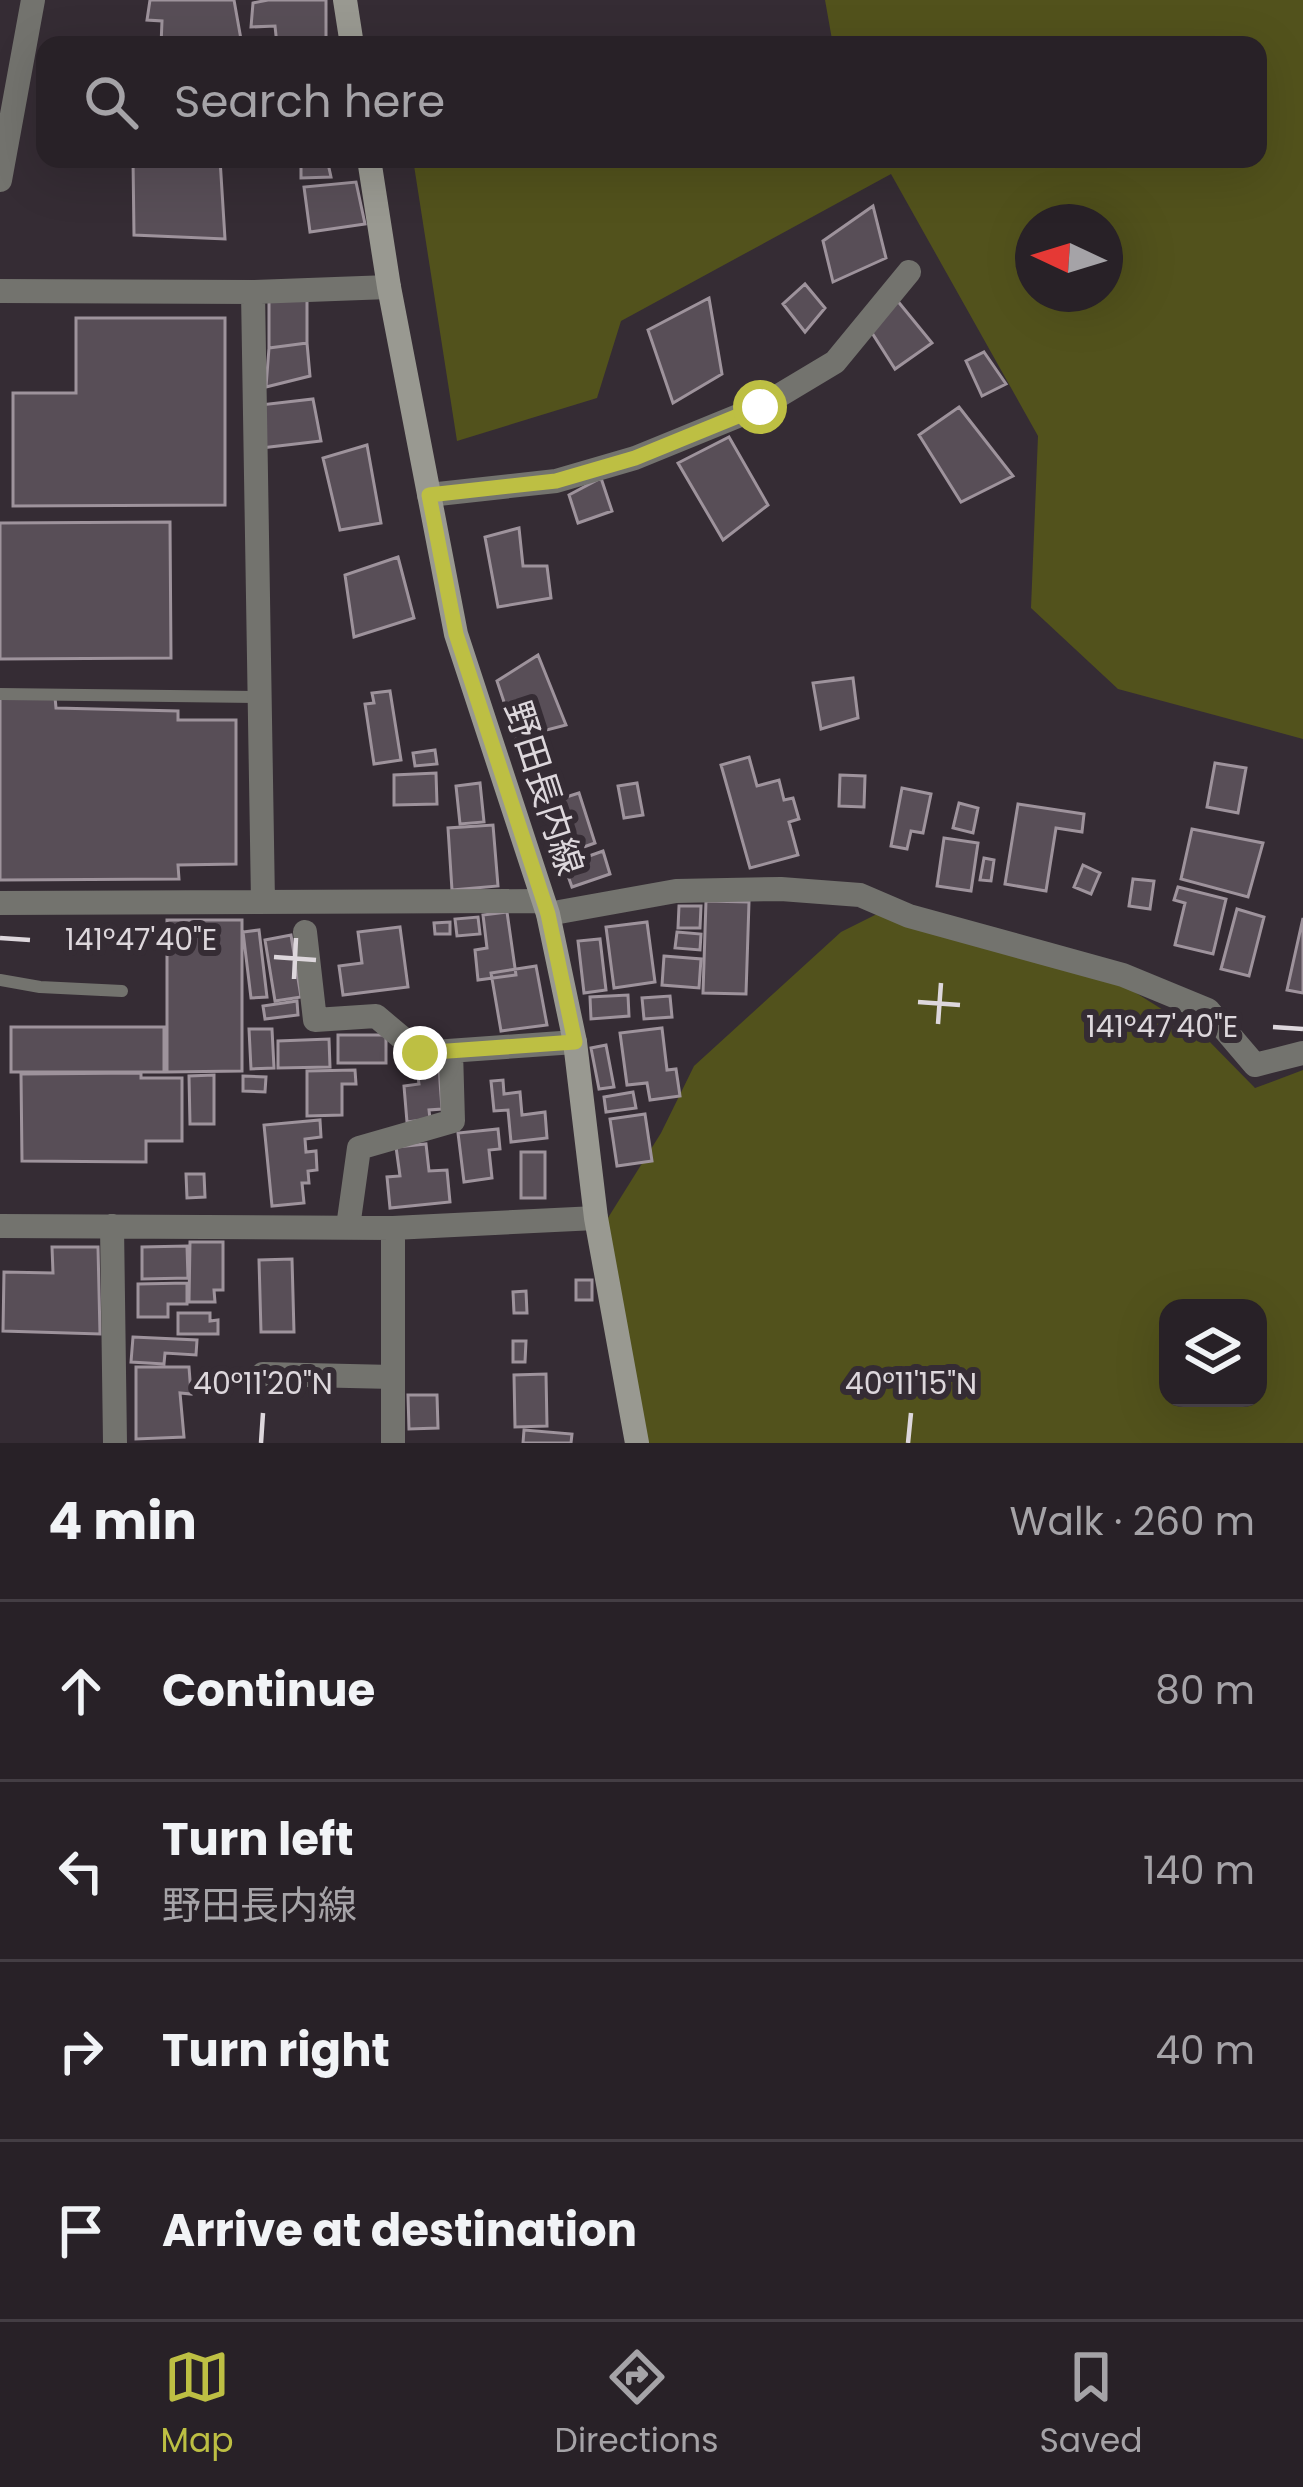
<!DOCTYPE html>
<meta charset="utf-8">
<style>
:root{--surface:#282127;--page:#30292f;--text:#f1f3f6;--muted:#a5a3a7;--line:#443e44;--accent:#bdbf43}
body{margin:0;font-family:Poppins,"Noto Sans JP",sans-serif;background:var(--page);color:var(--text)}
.controls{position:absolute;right:36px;bottom:36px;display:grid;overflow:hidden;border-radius:24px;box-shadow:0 12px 48px #0002}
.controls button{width:108px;height:108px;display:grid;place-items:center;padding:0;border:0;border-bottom:3px solid var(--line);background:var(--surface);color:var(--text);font:60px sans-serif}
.compass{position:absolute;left:1015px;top:204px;width:108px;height:108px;border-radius:50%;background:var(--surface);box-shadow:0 12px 48px #0002;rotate:274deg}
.stop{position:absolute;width:36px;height:36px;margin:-27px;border:9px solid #bdbf43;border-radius:50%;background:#fff}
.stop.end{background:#bdbf43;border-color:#fff;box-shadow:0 3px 12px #0008}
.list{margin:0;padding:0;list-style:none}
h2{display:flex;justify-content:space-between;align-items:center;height:156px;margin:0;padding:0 48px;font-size:51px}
h2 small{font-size:39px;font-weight:400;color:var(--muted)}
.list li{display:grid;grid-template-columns:78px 1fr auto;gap:36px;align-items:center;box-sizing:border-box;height:180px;padding:0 48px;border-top:3px solid var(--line)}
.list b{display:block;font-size:45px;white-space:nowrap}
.list p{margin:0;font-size:39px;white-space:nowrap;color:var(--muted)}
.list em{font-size:39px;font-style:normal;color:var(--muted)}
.icon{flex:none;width:66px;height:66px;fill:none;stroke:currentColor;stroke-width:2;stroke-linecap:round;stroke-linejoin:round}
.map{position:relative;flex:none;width:1303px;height:1443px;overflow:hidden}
.search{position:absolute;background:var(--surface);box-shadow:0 12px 48px #0002;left:36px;right:36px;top:36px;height:132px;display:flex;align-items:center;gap:30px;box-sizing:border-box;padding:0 42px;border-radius:24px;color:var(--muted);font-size:45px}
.sheet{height:876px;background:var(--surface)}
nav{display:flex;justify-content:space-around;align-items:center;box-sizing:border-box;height:168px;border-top:3px solid var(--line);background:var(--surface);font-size:33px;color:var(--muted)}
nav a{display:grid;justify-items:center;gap:6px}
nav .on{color:var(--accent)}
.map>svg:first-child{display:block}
.green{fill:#52521c;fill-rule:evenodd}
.building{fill:#584e57;stroke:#9e939c;stroke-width:3}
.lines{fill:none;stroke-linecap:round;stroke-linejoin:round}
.service{stroke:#73736e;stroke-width:12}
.minor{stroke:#73736e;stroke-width:24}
.tertiary{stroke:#73736e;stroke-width:24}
.secondary{stroke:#999991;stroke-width:24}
.route{stroke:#bdbf43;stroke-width:15}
.ticks{fill:none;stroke:#ddd7dc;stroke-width:4.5}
.labels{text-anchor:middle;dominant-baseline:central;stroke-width:12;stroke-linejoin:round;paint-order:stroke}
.street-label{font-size:36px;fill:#ddd7dc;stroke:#352c34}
.ticks-label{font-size:30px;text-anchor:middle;fill:#ddd7dc;stroke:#352c34;stroke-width:12;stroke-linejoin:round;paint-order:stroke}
</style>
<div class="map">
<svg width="1303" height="1443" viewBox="0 0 1303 1443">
<rect width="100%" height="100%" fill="#352c34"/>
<path class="green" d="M825,0H1303V739L1118,689L1031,608L1038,436L891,174L621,321L597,398L457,441L413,159H1258V45H833ZM1033,222H1105V294H1033Z
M895,905L1066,949L1203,1035L1255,1088L1303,1070V1443H628L591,1245L661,1133L694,1066L841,932ZM1168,1308H1258V1398H1168Z"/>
<path class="building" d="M150,0H234L242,45H161L162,21L147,20Z
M268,0H326V45H277L275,26L251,27L253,3Z
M133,159H220L225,239L134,235Z
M301,159H327L331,177L301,178Z
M356,182L365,224L310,232L304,187Z
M873,206L886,258L833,282L823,241Z
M805,284L825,308L805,332L783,304Z
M307,292V343L269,348V297Z
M709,298L722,374L673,403L648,330Z
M896,299L932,343L895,369L867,325Z
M76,318H225V505L13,506V393H76Z
M307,343L310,376L266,387L269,348Z
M984,352L1006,384L982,396L966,361Z
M313,399L321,441L261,448L260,405Z
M959,407L1013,476L961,502L919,435Z
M729,437L768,505L723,540L678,463Z
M367,445L381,523L340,530L323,458Z
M601,478L612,511L578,523L569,495Z
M170,522L171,658L0,659V523Z
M519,528L523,566H547L551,598L498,607L485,537Z
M398,557L414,618L354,637L345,575Z
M538,655L566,725L516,738L497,681Z
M853,678L858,718L821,729L813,683Z
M390,691L401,760L374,764L365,704L374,703L372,693Z
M55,697L56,708L178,711V720H236V864L178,865L179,879L0,880V698Z
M435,750L437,764L415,766L413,753Z
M749,757L757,786L779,780L784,800L793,798L799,819L789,822L798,855L750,868L721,765Z
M1215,763L1246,768L1238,813L1207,807Z
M436,773L437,804L394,805V775Z
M840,775L865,776L864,807L839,806Z
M480,783L484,822L460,824L456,786Z
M544,783L549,795L535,801L530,789Z
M637,783L643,815L624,818L618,786Z
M902,788L931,794L923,833L911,831L907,849L891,846Z
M579,793L595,843L561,855L544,804Z
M959,803L978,808L973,833L953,828Z
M1018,804L1084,814L1082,832L1056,828L1046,891L1005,884Z
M493,825L498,886L452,890L448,828Z
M1192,829L1263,843L1248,897L1181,879Z
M944,838L978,843L971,891L937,886Z
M603,851L610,874L572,887L564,865Z
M984,858L994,860L991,881L980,880Z
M1083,865L1100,873L1091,894L1074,887Z
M1133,879L1154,881L1150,909L1129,906Z
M1178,887L1226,899L1213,954L1175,945L1185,903L1174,900Z
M706,901L749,902L746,994L703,993Z
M679,906H701L700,928H678Z
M1237,909L1264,917L1249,976L1221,969Z
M507,912L516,975L478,980L475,950L487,948L483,915Z
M478,917L480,934L457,936L455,919Z
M1303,918V993L1287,990Z
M167,920H242V1071L167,1072Z
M450,922V934H435L434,923Z
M647,922L655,982L614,988L606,927Z
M400,927L408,987L343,995L339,966L362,963L358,932Z
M259,930L267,997L251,998L243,932Z
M677,932L701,934L700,950L675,948Z
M291,935L301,997L275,1001L265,940Z
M600,939L606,990L584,993L578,941Z
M664,956L701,959L699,988L662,985Z
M536,966L547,1025L501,1031L491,973Z
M628,995L629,1016L591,1019L590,997Z
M670,996L672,1017L644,1019L642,998Z
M297,1001L298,1015L265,1019L263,1006Z
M11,1027H164V1072H11Z
M662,1028L667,1070L676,1069L680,1096L650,1100L647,1083L627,1085L620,1033Z
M249,1029H272L274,1068L251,1069Z
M338,1035H386V1063H338Z
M329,1039L330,1067L278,1068V1041Z
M606,1045L614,1087L599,1089L591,1048Z
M439,1068L442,1109L429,1110L430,1119L407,1122L404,1086L419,1084L417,1070Z
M355,1070L356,1084H342V1115L307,1116V1071Z
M141,1073V1078H182V1141H146V1162L22,1161L21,1074Z
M214,1075V1124H190L189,1076Z
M243,1076L266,1077L265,1092L243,1091Z
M503,1080L504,1094L520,1092L522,1115L545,1112L547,1138L511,1142L508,1110L494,1111L491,1081Z
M633,1092L636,1108L606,1112L604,1097Z
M645,1114L652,1161L617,1166L610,1119Z
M320,1120L321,1137L305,1139L306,1152L316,1151L317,1170L308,1171L309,1183H302L304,1203L272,1206L264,1125Z
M498,1129L500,1149L489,1150L492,1178L464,1182L458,1133Z
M426,1144L429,1171L447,1170L450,1202L390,1208L387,1177L400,1176L396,1147Z
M521,1152H545V1198H521Z
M186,1174H204L205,1197L187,1198Z
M190,1242H223V1290H214L215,1302H189Z
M187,1246L188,1278L142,1279V1247Z
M52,1247H98L100,1334L3,1331L4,1272L53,1273Z
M292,1259L294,1332H261L259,1260Z
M576,1280H592V1300H576Z
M187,1283V1304H168V1317H138V1284Z
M526,1291L527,1313H514L513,1292Z
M178,1313H210V1321L218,1320V1334H178Z
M133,1337L197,1340L196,1355L165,1353L164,1364L131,1362Z
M513,1341H526L525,1362H513Z
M136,1367H189L191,1394L180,1393L184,1437L136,1439Z
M546,1374L547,1426L515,1427L514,1375Z
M408,1395H437L438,1428L409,1429Z
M524,1430L572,1434L571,1443H523Z"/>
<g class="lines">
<path class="service" d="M0,694L260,697
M0,980L40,987L122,991"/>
<path class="minor" d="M0,291L253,292L389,287
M253,292L263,902
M429,495L556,481L635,458L760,407L835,362L909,272
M0,903L543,901
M548,914L676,891L781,889L860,895L909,916L1123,975L1208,1010L1255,1065L1303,1053
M305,932L315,1020L376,1016L420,1053L575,1042
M0,1226L393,1228L596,1218
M112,1226L115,1443
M348,1227L359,1148L453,1121L451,1051
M263,1374L393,1377
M393,1443V1228"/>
<path class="tertiary" d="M0,180L33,0"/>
<path class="secondary" d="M345,0L352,45
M369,159L389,287L456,634L548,914L575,1042L596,1218L637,1443"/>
</g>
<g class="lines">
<path class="route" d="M420,1053L575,1042L548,914L456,634L429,495L556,481L635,458L760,407"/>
</g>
<path class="ticks" d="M0,938L30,940M274,957L316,960M294,979L296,938M918,1002L960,1005M938,1024L941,983M1273,1027L1303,1029M261,1443L263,1413M908,1443L911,1413"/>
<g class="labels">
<g class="street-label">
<text transform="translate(544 788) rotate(72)">野田長内線</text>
</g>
</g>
<g class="ticks-label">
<text x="141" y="950">141°47'40"E</text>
<text x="1162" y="1037">141°47'40"E</text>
<text x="263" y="1394">40°11'20"N</text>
<text x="911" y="1394">40°11'15"N</text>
</g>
</svg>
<div class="controls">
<button><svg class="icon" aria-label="layers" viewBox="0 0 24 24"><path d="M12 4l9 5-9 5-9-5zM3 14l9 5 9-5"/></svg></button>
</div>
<svg class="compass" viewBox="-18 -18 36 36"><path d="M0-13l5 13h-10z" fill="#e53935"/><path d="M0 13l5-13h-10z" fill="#a5a3a7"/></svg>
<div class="stop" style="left:760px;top:407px"></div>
<div class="stop end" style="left:420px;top:1053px"></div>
<div class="search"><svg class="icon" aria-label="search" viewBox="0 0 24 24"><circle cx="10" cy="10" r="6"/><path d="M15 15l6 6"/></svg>Search here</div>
</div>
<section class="sheet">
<h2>4 min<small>Walk · 260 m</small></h2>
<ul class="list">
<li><svg class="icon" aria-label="ahead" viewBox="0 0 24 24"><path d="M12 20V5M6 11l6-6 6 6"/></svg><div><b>Continue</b></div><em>80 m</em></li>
<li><svg class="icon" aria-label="left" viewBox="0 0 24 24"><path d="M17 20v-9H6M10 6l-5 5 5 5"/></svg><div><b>Turn left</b><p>野田長内線</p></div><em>140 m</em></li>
<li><svg class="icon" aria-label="right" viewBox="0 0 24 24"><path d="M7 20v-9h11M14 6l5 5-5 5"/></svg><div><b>Turn right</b></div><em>40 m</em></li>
<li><svg class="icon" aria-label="arrive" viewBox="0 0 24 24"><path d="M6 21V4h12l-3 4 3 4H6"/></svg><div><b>Arrive at destination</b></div></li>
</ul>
</section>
<nav>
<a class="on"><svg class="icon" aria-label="map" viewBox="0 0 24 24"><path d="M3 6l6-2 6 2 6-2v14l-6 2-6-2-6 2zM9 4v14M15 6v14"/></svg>Map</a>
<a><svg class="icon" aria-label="directions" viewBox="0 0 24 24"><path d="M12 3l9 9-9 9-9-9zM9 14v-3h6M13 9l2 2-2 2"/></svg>Directions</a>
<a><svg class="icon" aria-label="saved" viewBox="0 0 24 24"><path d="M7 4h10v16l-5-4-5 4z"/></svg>Saved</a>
</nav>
